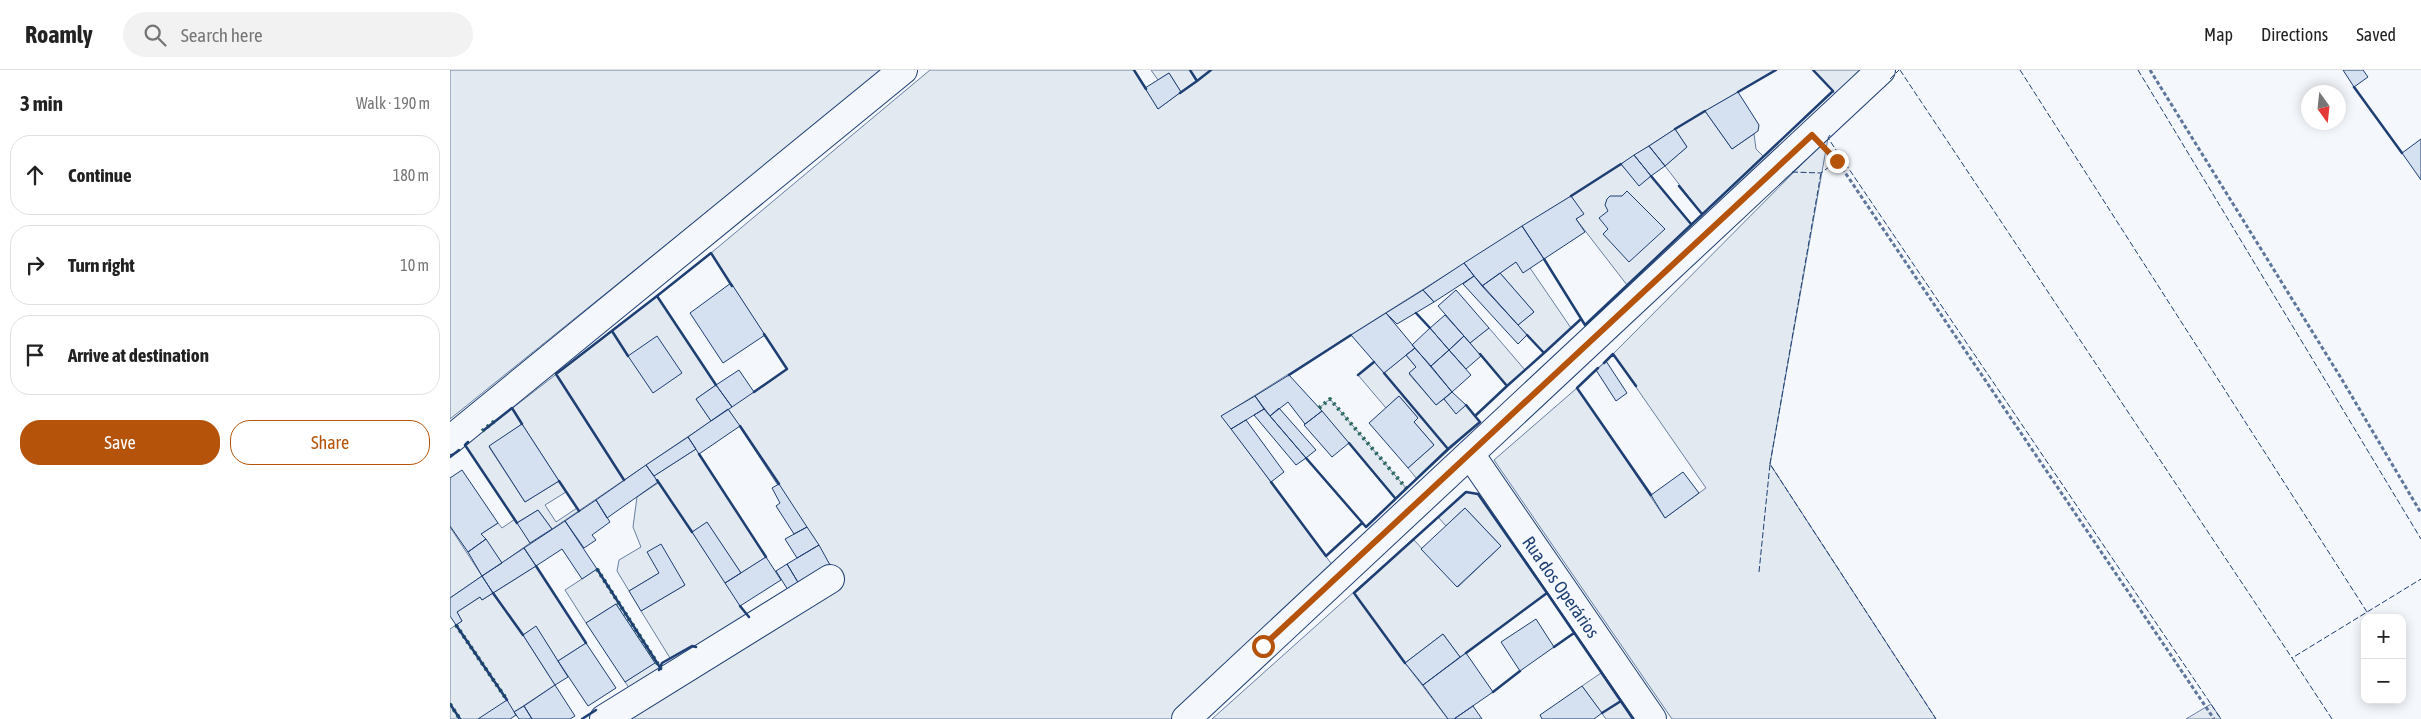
<!DOCTYPE html>
<meta charset="utf-8">
<style>
:root{--surface:#fff;--page:#f2f2f2;--text:#222;--muted:#767676;--line:#e0e0e0;--accent:#b45309}
body{margin:0;font-family:"Asap Condensed",sans-serif;background:var(--page);color:var(--text)}
.controls{position:absolute;right:15px;bottom:15px;display:grid;overflow:hidden;border-radius:10px;box-shadow:0 2px 12px #0003}
.controls button{width:45px;height:45px;display:grid;place-items:center;padding:0;border:0;border-bottom:1px solid var(--line);background:var(--surface);color:var(--text);font:25px sans-serif}
.compass{position:absolute;left:1851px;top:15px;width:45px;height:45px;border-radius:50%;background:var(--surface);box-shadow:0 2px 12px #0003;rotate:165deg}
.stop{position:absolute;width:15px;height:15px;margin:-11px;border:4px solid #b45309;border-radius:50%;background:#fff}
.stop.end{background:#b45309;border-color:#fff;box-shadow:0 1px 5px #0008}
.list{margin:0;padding:0;list-style:none}
h2{display:flex;justify-content:space-between;align-items:center;height:65px;margin:0;padding:0 20px;font-size:21px}
h2 small{font-size:16px;font-weight:400;color:var(--muted)}
.list li{display:grid;grid-template-columns:32px 1fr auto;gap:15px;align-items:center;box-sizing:border-box;height:80px;margin:0 10px 10px;padding:0 10px;border:1px solid var(--line);border-radius:20px}
.list b{display:block;font-size:19px;white-space:nowrap}
.list em{font-size:16px;font-style:normal;color:var(--muted)}
.actions{display:flex;gap:10px;padding:15px 20px}
.actions a{flex:1;padding:11px 0;border:1px solid var(--accent);border-radius:20px;text-align:center;font-size:18px;color:var(--accent)}
.actions .main{background:var(--accent);color:#fff}
.icon{flex:none;width:28px;height:28px;fill:none;stroke:currentColor;stroke-width:2;stroke-linecap:round;stroke-linejoin:round}
.map{position:relative;flex:none;width:1971px;height:649px;overflow:hidden}
header{display:flex;align-items:center;gap:30px;box-sizing:border-box;height:70px;padding:0 25px;background:var(--surface);border-bottom:1px solid var(--line)}
header strong{font-size:24px}
nav{display:flex;gap:28px;margin-inline-start:auto;font-size:18px}
.search{width:350px;height:45px;background:var(--page);display:flex;align-items:center;gap:12px;box-sizing:border-box;padding:0 18px;border-radius:28px;color:var(--muted);font-size:19px}
main{display:flex}
aside{flex:1;background:var(--surface)}
.map>svg:first-child{display:block}
.green{fill:#e3e9f0;stroke:#687fa3;fill-rule:evenodd}
.building{fill:#d5e0f0;stroke:#1d3f73}
.lines{fill:none;stroke-linecap:round;stroke-linejoin:round}
.minor-casing{stroke:#1d3f73;stroke-width:30}
.major-casing{stroke:#1d3f73;stroke-width:30}
.path{stroke:#5e769c;stroke-width:3;stroke-dasharray:4 2.5;stroke-linecap:butt}
.minor{stroke:#f4f7fb;stroke-width:28}
.major{stroke:#f4f7fb;stroke-width:28}
.hedge{stroke:#2c6c60;stroke-width:4;stroke-dasharray:2.5 4;stroke-linecap:butt}
.fence{stroke:#1d3f73;stroke-width:1;stroke-dasharray:6 2.5;stroke-linecap:butt}
.wall{stroke:#1d3f73;stroke-width:2.5}
.route{stroke:#b45309;stroke-width:6}
.labels{text-anchor:middle;dominant-baseline:central;stroke-width:4;stroke-linejoin:round;paint-order:stroke}
.street-label{font-size:18px;fill:#1d3f73;stroke:#f4f7fb}
</style>
<header>
<strong>Roamly</strong>
<div class="search"><svg class="icon" aria-label="search" viewBox="0 0 24 24"><circle cx="10" cy="10" r="6"/><path d="M15 15l6 6"/></svg>Search here</div>
<nav><a>Map</a><a>Directions</a><a>Saved</a></nav>
</header>
<main>
<aside>
<h2>3 min<small>Walk · 190 m</small></h2>
<ul class="list">
<li><svg class="icon" aria-label="ahead" viewBox="0 0 24 24"><path d="M12 20V5M6 11l6-6 6 6"/></svg><div><b>Continue</b></div><em>180 m</em></li>
<li><svg class="icon" aria-label="right" viewBox="0 0 24 24"><path d="M7 20v-9h11M14 6l5 5-5 5"/></svg><div><b>Turn right</b></div><em>10 m</em></li>
<li><svg class="icon" aria-label="arrive" viewBox="0 0 24 24"><path d="M6 21V4h12l-3 4 3 4H6"/></svg><div><b>Arrive at destination</b></div></li>
</ul>
<div class="actions"><a class="main">Save</a><a>Share</a></div>
</aside>
<div class="map">
<svg width="1971" height="649" viewBox="0 0 1971 649">
<rect width="100%" height="100%" fill="#f4f7fb"/>
<path class="green" d="M0,0H433L0,349Z
M480,0H684L708,39L731,22L719,3L708,10L701,0H1326L1255,41L1282,79L1304,64L1306,79L1313,86L1252,144L1215,96L1237,77L1225,59L1171,94L1189,115L1201,106L1241,154L1177,215L1126,149L1133,144L1121,126L772,346L883,496L721,649H171L394,511L380,495L278,339L337,299L261,183Z
M1363,0H1414L1386,27L1383,21Z
M1378,68L1320,394L1486,649H1222L1044,390L1127,318L1215,448L1256,418L1163,284Z
M1066,192L1080,198L1121,258L1094,283L1068,255L1084,242L1050,203Z
M207,226L266,315L246,329L261,351L102,459L88,440L68,452L80,473L52,493L31,464L48,453L52,458L65,449L15,375ZM72,354L109,411L75,432L39,377ZM116,422L127,438L106,452L95,435Z
M1039,258L1075,300L1057,316L1020,273Z
M956,285L966,297L959,304L986,335L994,329L1006,343L1016,335L1030,352L967,409L958,398L984,375L964,352L968,348L949,326L936,338L908,305L924,292L934,303Z
M880,329L956,418L945,428L869,338Z
M246,379L316,487L291,503L257,453L242,462L298,547L245,578L242,576L220,588L191,541L235,515L209,503L179,521L167,501L169,490L191,477L183,457L187,427L208,413L204,406Z
M1016,422L1028,424L1097,523L1010,587L993,564L955,593L998,649H762L963,469L1008,517L1051,476L1015,438L996,456L988,447Z
M0,457L32,506L0,528Z
M86,496L136,573L108,591L86,557L73,565L105,615L64,642L28,649H0V559L12,551L7,542L30,527L32,530Z
M147,499L211,599L180,619L175,612L204,593L166,534L136,553L115,520Z
M1151,603L1183,649H1156L1132,616Z
M1761,634L1771,649H1736Z"/>
<path class="building" d="M1893,0H1913L1918,7L1904,17Z
M719,3L731,22L708,39L695,18Z
M1288,22L1309,55L1308,61L1282,79L1255,41Z
M1225,59L1237,77L1215,96L1199,76Z
M1971,69V110L1952,83Z
M1199,76L1215,96L1201,106L1184,85Z
M1184,85L1201,106L1189,116L1171,94Z
M1177,121L1215,159L1179,192L1153,164L1158,159L1149,148L1158,141L1155,135L1157,129L1160,126H1172Z
M1121,126L1134,144L1126,149L1135,162L1094,189L1072,156Z
M1072,156L1094,189L1073,203L1066,192L1032,216L1014,193Z
M1014,193L1024,206L984,232L973,220Z
M1050,203L1084,242L1068,255L1032,216Z
M1024,206L1077,265L1068,274L1013,214Z
M281,213L315,265L273,293L240,243Z
M973,220L984,232L947,254L936,243Z
M1006,220L1039,258L1020,273L988,236Z
M936,243L965,278L934,303L901,265Z
M995,245L1014,266L999,280L980,258Z
M980,258L999,280L981,296L962,275Z
M207,266L232,303L203,323L178,286Z
M1014,266L1031,286L1016,299L999,280Z
M965,278L1002,322L986,335L959,303L966,297L956,285Z
M999,280L1021,305L1002,322L981,296Z
M1156,291L1177,323L1166,331L1146,300Z
M289,300L304,322L282,337L266,315Z
M839,305L872,341L855,354L838,332L820,346L805,326Z
M266,315L282,337L261,351L246,329Z
M1002,322L1016,335L1006,344L994,329Z
M805,326L814,339L781,359L771,346Z
M949,326L968,348L964,352L984,375L958,398L919,353Z
M829,338L866,380L856,388L820,346Z
M278,339L290,356L249,384L238,367Z
M814,339L856,388L846,395L804,345Z
M872,341L899,373L882,387L854,355Z
M796,350L834,402L821,412L781,359Z
M72,354L109,411L75,432L39,376Z
M238,367L246,379L204,406L196,395Z
M196,395L208,412L157,448L146,430Z
M12,400L48,453L31,464L36,469L18,482L0,456V408Z
M1233,402L1249,423L1215,448L1201,425Z
M329,414L357,457L344,464L326,436L330,433L322,418Z
M146,430L160,452L142,465L146,470L134,478L115,451Z
M1015,438L1051,476L1007,517L971,479Z
M88,440L102,459L80,473L67,453Z
M115,451L147,499L132,509L112,479L86,496L74,478Z
M257,452L291,503L275,513L242,462Z
M357,457L369,475L347,488L335,469Z
M36,469L52,493L32,506L18,482Z
M211,474L235,515L191,541L179,521L209,503L197,482Z
M369,475L380,495L349,514L337,494Z
M74,478L86,496L43,523L32,506Z
M316,487L331,510L290,536L275,513Z
M337,494L349,514L338,520L326,501Z
M32,506L43,523L32,530L30,527L7,542L12,551L6,555L0,546V528Z
M166,534L205,593L175,612L136,553Z
M1086,549L1104,577L1070,601L1051,572Z
M86,556L118,607L105,615L73,565Z
M993,564L1010,587L973,615L955,593Z
M136,573L166,618L138,636L108,591Z
M1016,583L1043,622L1004,649H998L973,615Z
M105,615L125,646L120,649H82L74,636Z
M1132,616L1152,643L1144,649H1092L1090,645Z
M57,630L66,645L60,649H28Z
M74,636L82,649H69L64,642Z
M1023,636L1032,649H1004Z"/>
<g class="lines">
<g class="minor-casing">
<path id="minor" d="M0,370L453,0
M1020,384L1202,649
M154,649L380,509"/>
</g>
<g class="major-casing">
<path id="major" d="M736,649L1431,0"/>
</g>
<path class="path" d="M1700,0L1891,308L1971,443
M1380,83L1392,98L1764,649"/>
<use href="#minor" class="minor"/>
<use href="#major" class="major"/>
<path class="hedge" d="M869,338L880,329L956,418
M32,361L46,350
M147,499L211,599
M6,555L57,630
M0,634L10,649"/>
<path class="fence" d="M1450,0L1842,588
M1570,0L1917,542
M1688,0L1971,469
M1440,9L1449,0
M1380,65L1378,68L1771,649
M1342,102L1371,103L1388,90
M1320,394L1371,103
M1309,502L1320,394L1486,649
M1882,649L1842,588L1971,509"/>
<path class="wall" d="M684,0L696,19
M740,0L747,11L761,0
M1904,17L1952,83
M1288,22L1326,0
M730,23L747,11
M1225,59L1255,41
M1201,106L1241,154
M1229,116L1252,144
M1121,126L1171,94
M1094,189L1135,255L1383,21L1363,0
M207,226L266,315
M966,243L980,258
M162,261L178,286
M1077,265L1094,283L1131,249
M1030,284L1057,316L1094,283
M1154,293L1163,284L1186,316
M1148,298L1127,318L1201,425
M934,303L998,379L1030,352L1025,346
M839,305L901,265
M908,305L924,292
M304,322L337,299L314,264
M1016,335L1025,346L1057,316
M290,356L329,414
M34,360L62,338L72,354
M18,372L15,375L67,453
M899,373L945,428
M249,384L316,487
M0,387L9,380
M856,388L916,457L998,379
M174,410L106,304L207,226L261,183L282,216
M207,410L242,462
M109,411L129,441
M821,412L876,486L912,453
M86,496L136,573
M147,499L211,599
M43,523L73,565
M1097,523L1183,649
M290,536L299,547
M6,555L57,630
M1104,577L1124,563
M955,593L904,523L1016,422L1028,424L1097,523L1016,583
M209,600L212,593L242,576L246,577
M1043,622L1070,601
M0,634L10,649
M1152,643L1171,631
M132,649L146,640"/>
</g>
<g class="lines">
<path class="route" d="M813,576L1362,65L1387,91"/>
</g>
<g class="labels">
<g class="street-label">
<text transform="translate(1111 517) rotate(55)">Rua dos Operários</text>
</g>
</g>
</svg>
<div class="controls">
<button>+</button>
<button>−</button>
</div>
<svg class="compass" viewBox="-18 -18 36 36"><path d="M0-13l5 13h-10z" fill="#e53935"/><path d="M0 13l5-13h-10z" fill="#767676"/></svg>
<div class="stop" style="left:813px;top:576px"></div>
<div class="stop end" style="left:1387px;top:91px"></div>
</div>
</main>
